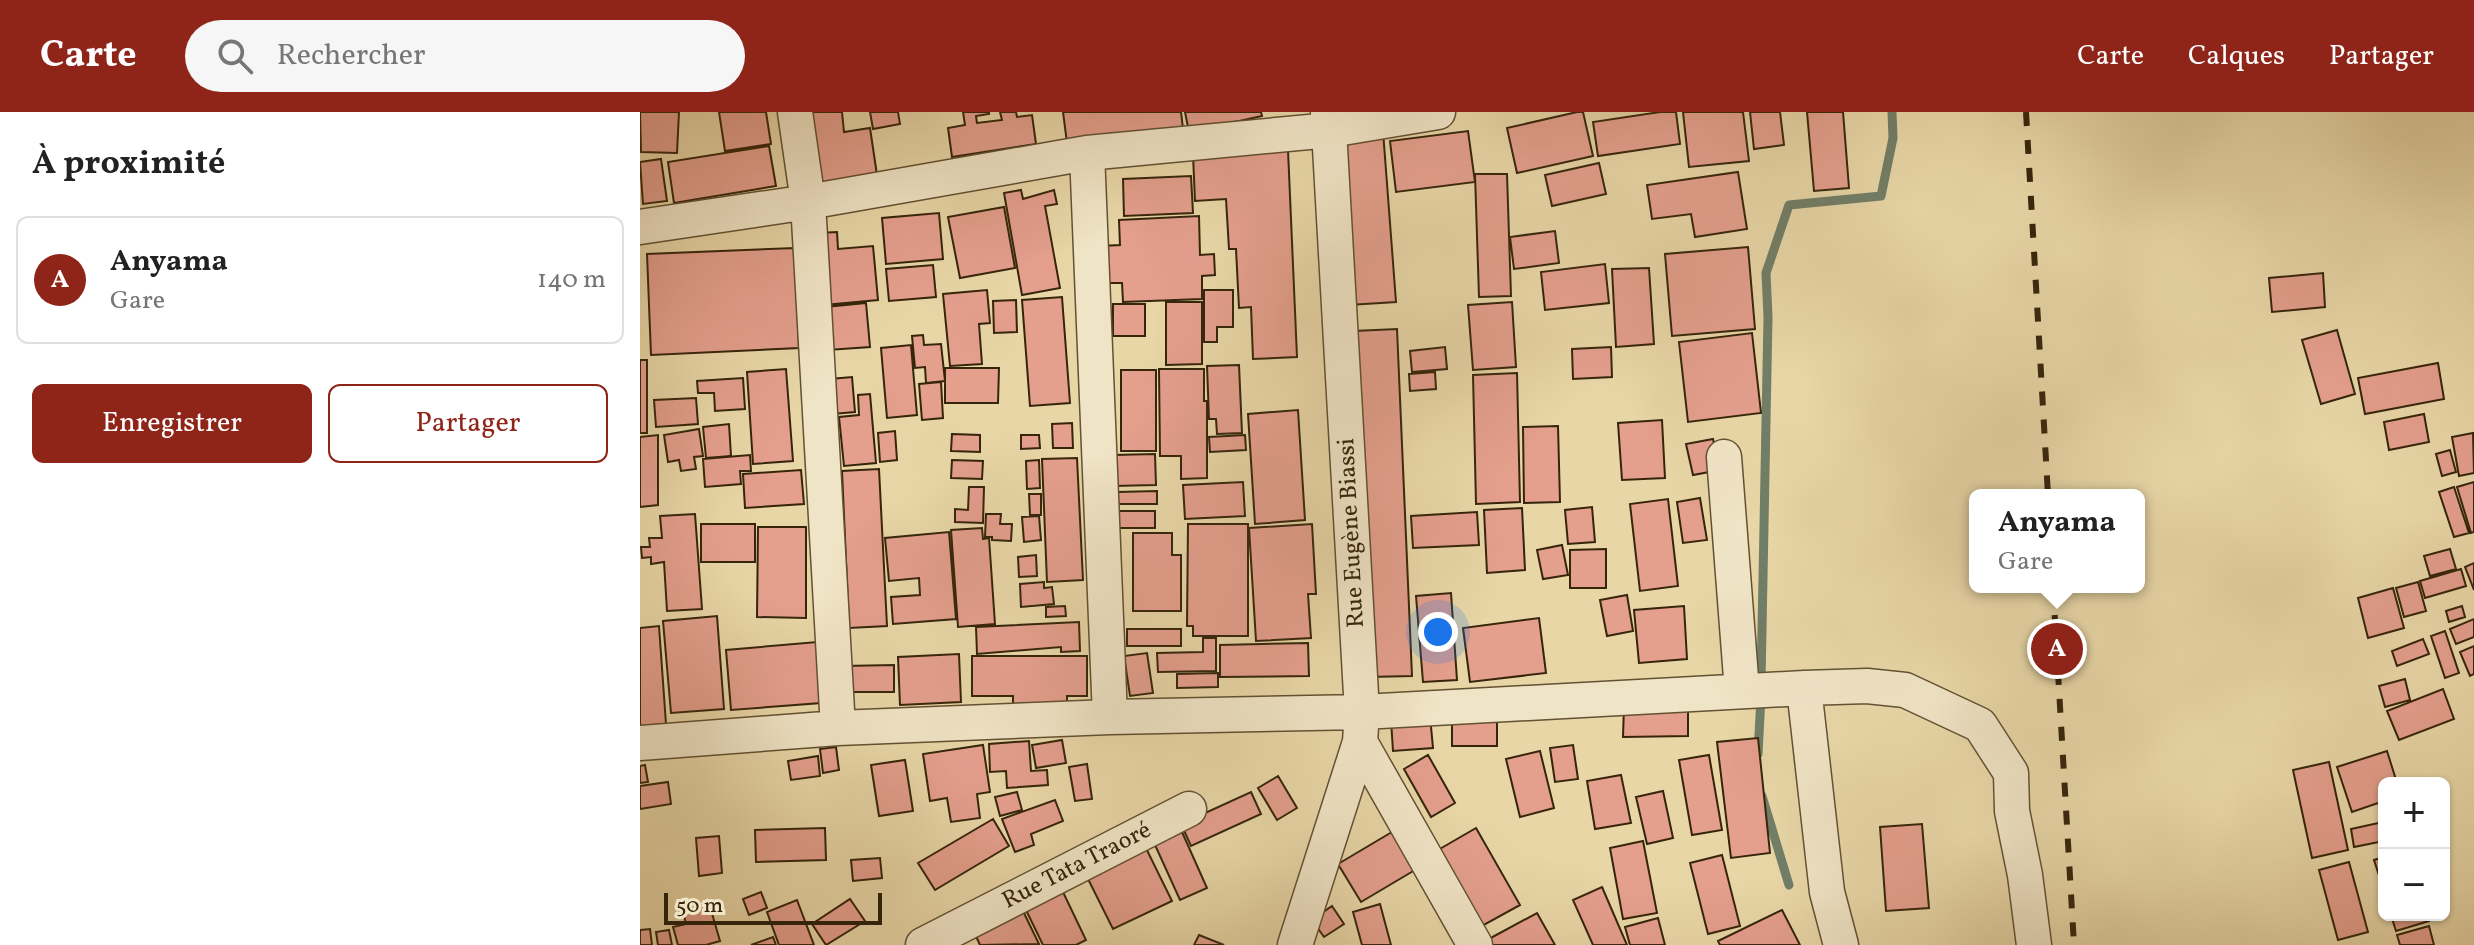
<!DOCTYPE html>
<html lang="fr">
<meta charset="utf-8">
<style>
:root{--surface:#fff;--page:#f6f6f6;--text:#222;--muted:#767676;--line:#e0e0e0;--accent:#8f2418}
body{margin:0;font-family:Vollkorn,serif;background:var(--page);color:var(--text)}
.controls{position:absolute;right:24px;bottom:24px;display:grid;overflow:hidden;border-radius:12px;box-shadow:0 2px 6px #0004}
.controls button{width:72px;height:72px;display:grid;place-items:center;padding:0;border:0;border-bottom:2px solid var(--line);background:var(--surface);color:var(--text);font:40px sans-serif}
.scale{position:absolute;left:24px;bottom:20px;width:218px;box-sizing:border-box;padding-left:8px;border:4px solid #36250b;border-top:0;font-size:22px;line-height:28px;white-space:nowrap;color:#36250b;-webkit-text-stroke:6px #f0e4c6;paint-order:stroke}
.you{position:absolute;left:798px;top:520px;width:28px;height:28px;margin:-20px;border:6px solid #fff;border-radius:50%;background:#1a73e8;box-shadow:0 0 0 12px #1a73e833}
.badge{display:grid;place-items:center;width:52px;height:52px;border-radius:50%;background:var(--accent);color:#fff;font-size:26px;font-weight:700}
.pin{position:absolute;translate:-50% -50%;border:4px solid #fff;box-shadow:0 2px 8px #0006}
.popup{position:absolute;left:1329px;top:377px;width:176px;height:104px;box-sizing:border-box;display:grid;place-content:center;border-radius:12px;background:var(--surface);filter:drop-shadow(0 2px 6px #0005);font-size:26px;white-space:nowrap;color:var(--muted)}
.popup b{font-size:30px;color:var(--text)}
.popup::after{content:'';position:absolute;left:50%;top:100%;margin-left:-16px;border:16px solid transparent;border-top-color:var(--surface)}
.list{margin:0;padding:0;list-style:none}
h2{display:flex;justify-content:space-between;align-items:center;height:104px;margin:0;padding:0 32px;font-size:34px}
h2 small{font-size:26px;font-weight:400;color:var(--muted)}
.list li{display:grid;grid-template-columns:52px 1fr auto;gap:24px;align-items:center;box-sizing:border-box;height:128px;margin:0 16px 16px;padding:0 16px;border:2px solid var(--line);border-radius:12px}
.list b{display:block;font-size:30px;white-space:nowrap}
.list p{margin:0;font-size:26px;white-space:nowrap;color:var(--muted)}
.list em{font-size:26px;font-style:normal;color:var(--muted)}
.actions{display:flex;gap:16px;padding:24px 32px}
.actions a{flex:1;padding:18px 0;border:2px solid var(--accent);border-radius:12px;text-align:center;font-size:28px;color:var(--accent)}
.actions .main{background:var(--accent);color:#fff}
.icon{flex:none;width:44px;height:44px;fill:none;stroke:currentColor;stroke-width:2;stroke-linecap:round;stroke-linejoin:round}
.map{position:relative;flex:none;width:1834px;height:833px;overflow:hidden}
header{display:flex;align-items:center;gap:48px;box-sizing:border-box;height:112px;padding:0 40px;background:var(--accent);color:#fff}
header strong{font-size:38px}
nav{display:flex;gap:44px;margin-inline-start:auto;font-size:28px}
.search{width:560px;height:72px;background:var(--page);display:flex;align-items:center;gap:20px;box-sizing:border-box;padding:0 28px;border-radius:44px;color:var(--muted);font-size:30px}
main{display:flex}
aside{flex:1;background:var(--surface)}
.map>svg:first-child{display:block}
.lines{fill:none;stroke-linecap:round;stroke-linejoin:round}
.stream{stroke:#717e67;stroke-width:9}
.building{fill:#e49f8d;stroke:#36250b;stroke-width:2}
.minor-casing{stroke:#625132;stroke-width:37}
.minor{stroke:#f0e4c6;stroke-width:34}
.rail{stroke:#36250b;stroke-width:6;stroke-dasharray:14 14;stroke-linecap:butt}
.labels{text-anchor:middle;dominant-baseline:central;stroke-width:6;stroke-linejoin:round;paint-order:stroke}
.street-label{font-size:24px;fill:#36250b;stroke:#f0e4c6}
</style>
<header>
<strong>Carte</strong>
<div class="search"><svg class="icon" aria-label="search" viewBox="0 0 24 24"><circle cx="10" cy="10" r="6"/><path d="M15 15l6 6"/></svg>Rechercher</div>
<nav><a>Carte</a><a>Calques</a><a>Partager</a></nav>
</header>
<main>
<aside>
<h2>À proximité<small></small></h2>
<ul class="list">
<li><span class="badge">A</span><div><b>Anyama</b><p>Gare</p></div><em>140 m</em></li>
</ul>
<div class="actions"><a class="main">Enregistrer</a><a>Partager</a></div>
</aside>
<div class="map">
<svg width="1834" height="833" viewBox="0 0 1834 833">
<rect width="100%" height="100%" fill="#e8d6a7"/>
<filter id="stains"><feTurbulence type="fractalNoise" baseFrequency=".0025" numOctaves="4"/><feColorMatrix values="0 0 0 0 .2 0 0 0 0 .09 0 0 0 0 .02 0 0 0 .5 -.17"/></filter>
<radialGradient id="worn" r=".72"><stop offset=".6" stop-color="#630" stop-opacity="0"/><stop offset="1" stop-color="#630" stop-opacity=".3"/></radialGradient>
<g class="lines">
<path class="stream" d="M1121,570L1128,205L1126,161L1149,93L1241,84L1253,26L1252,0
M1118,642L1121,585
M1122,684L1149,773"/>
</g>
<path class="building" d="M0,0H39L37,41L1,40Z
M79,0H126L131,32L85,39Z
M159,0H202L204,20L230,16L237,63L180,71Z
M230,0H258L260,12L233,17Z
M323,0H349V2L336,4L337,11L362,8L360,0H376L377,5L392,3L396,32L312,45L308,16L325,13Z
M423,0H541L543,17L427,31Z
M545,0H621L622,4L549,20Z
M937,0H943L953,44L877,61L867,16Z
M1020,0H1036L1040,32L958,44L953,10Z
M1043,0H1103L1109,49L1049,55Z
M1110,0H1140L1144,33L1114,37Z
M1167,0H1203L1209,76L1174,79Z
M743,19L756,190L709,193L696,23Z
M828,19L835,70L756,80L750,29Z
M129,34L136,74L34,91L28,50Z
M648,38L657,245L613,247L611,195L599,196L596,137H589L586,87L555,89L553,43Z
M21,47L27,89L3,92L0,50Z
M959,51L966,82L912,94L905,63Z
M1098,60L1107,117L1055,125L1051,102L1012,107L1007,73Z
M835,62H867L871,184L839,185Z
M551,64L553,101L484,104L483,67Z
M381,78L383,87L414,78L417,92L405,94L420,176L382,183L364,81Z
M364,95L375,156L320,166L308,105Z
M299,101L303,147L246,152L242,106Z
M559,104L560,143L574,142L575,163L562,164V187L483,190L482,171H463L461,134L480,133L479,108Z
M915,119L919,151L874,157L870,125Z
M197,120L198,137L233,134L238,188L184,193L178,121Z
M1108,135L1115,217L1032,224L1025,142Z
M155,136L159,236L11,243L7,142Z
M965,152L969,191L905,198L901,160Z
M293,153L296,185L249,189L246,157Z
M1009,156L1014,232L976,235L972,157Z
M1683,161L1685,195L1632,200L1629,166Z
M347,178L350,211L339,212L342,252L310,254L303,182Z
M564,178H593V215H577V230H564Z
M422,185L430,291L390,294L382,188Z
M376,188L377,220L354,221L353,189Z
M526,190H562V252L526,253Z
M872,190L876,255L833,258L828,193Z
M226,191L230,235L188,238L185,195Z
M473,192H505V224H473Z
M757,217L772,564L728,565L714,219Z
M1697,218L1715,282L1681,292L1662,228Z
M1112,221L1121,301L1048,310L1039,230Z
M283,223L284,233L301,232L305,269L286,271L285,255L275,256L272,224Z
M271,233L277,303L247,306L241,236Z
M805,235L807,257L772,260L770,239Z
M971,235L972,265L933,267L932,237Z
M0,248H7V321H0Z
M1798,251L1804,287L1725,302L1718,266Z
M599,253L602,321L577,322L576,307H569L567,254Z
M305,256H359L358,291H305Z
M146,257L153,349L113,352L107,260Z
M519,257H564V289H567V366L541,367V344H520Z
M481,258H516V339H481Z
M795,260L796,277L770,279L769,262Z
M877,261L880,390L836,392L833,263Z
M212,265L215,300L193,302L190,267Z
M103,266L105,297L75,299L74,281H58L57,269Z
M301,270L303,306L282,308L279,272Z
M230,282L236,351L204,354L199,305L219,303L218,283Z
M56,286L58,312L16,315L14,288Z
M658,298L665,408L615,412L608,302Z
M1784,302L1789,330L1749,338L1744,310Z
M1022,308L1025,366L982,368L978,311Z
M432,311L433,336H413L412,312Z
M89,312L91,344L66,346L63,315Z
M918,314L920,390L884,391L883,315Z
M59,317L63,344L54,345L56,357L41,359L39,348L28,350L24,323Z
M255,319L257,348L240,350L238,321Z
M1833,321L1834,361L1819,364L1812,325Z
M312,322L340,323V340L311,339Z
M18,323V393L0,395V325Z
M381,323H399L400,336L381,337Z
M605,323L606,338L570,340L569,325Z
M1073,327L1080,358L1053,363L1046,332Z
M1810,338L1816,360L1802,364L1796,342Z
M515,342L516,373L473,374V343Z
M110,343L111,359H100L101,372L65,375L63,347Z
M437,346L443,468L407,470L402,347Z
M312,348L343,349L342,367L311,366Z
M399,348L400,376L387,377L386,349Z
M239,357L247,514L209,516L202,359Z
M161,358L164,392L105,396L103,362Z
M603,370L605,404L545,407L543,373Z
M1834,370V420L1831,421L1817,375Z
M329,375H344L343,411L315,410V397L328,398Z
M1814,375L1829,421L1814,425L1799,380Z
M517,379V392H477L478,380Z
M389,382H401V403H390Z
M1060,386L1067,428L1043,431L1037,390Z
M1028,387L1038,474L1000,479L990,392Z
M952,395L955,430L928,432L925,398Z
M882,396L885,458L847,461L844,398Z
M479,399H515V416H479Z
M837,400L839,433L773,436L771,404Z
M55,402L62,497L27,499L24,450L11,452V445L2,446L1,435H10L9,426H22L20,404Z
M346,402H361L360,412H372L371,429L352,428V425H345Z
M399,404L401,428L384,430L382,405Z
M61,412H115V450H61Z
M548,412H608V524H553V514H547Z
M672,412L676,482H668L671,526L616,529L609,416Z
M118,415H166V506L117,505Z
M342,416L343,427L349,426L355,512L318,515L311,418Z
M309,420L316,507L253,512L251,485L280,483L279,466L249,469L245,426Z
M493,421H532V443H541V499H493Z
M922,433L928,463L903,467L897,438Z
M966,437V476H930V438Z
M1810,437L1816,457L1790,464L1784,444Z
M396,443L397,464L379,465L378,445Z
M1834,451V478L1825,455Z
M1821,457L1826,474L1785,486L1780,469Z
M404,470V476L412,475L414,492L381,495L380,472Z
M1778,470L1786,499L1764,505L1756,476Z
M1753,476L1764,516L1728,526L1718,486Z
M811,481L817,568L783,570L776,484Z
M987,483L993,519L967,524L960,488Z
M425,494L426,504L406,505V495Z
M1044,494L1047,547L999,551L994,498Z
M1822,494L1825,505L1809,510L1806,499Z
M77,504L84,597L31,601L23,509Z
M899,506L906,561L830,570L823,516Z
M1834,507V525L1816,532L1810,517Z
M439,510L440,539L421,540V535L337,542L336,515Z
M19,514L26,612L0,614V516Z
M487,517H541V534H487Z
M1805,519L1819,561L1805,566L1791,524Z
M563,526H576V559L518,560L517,541L563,540Z
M1783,527L1789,542L1757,554L1752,539Z
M177,530L181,591L91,598L86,538Z
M668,531L669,564L580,565V533Z
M1834,534V562L1830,564L1820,540Z
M507,541L513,581L490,584L484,544Z
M319,542L321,590L260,593L258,545Z
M332,544H447V584H427V594H373V584H332Z
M254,553V580H203V554Z
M578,561V575L537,576V562Z
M1765,567L1770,588L1745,595L1739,574Z
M1803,577L1814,607L1759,628L1747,599Z
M1048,593V624L983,625L984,594Z
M812,598L857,599V634H812Z
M790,604L793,636L753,639L751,608Z
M1118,626L1130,741L1091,746L1077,630Z
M422,628L426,651L396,656L392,633Z
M389,629L391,659L407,658L408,673L367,676L366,659L350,660L349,632Z
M343,633L350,680L337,682L340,706L311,710L307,686L290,689L283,642Z
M933,633L938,667L915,670L910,636Z
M196,635L199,658L183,661L180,637Z
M900,639L914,696L880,705L866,647Z
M1747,639L1757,671H1744V689L1712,700L1697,655Z
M788,643L815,691L791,705L764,657Z
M1069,643L1082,718L1052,723L1039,648Z
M178,644L180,664L151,668L148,649Z
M265,648L273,699L239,704L231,653Z
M1689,650L1708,738L1672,746L1653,658Z
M447,652L452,687L435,689L429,655Z
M5,653L8,670L0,671V654Z
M981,663L991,711L955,717L947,669Z
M638,664L657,696L637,708L618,676Z
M28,670L31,692L0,697V674Z
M1023,679L1033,726L1007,732L996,685Z
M377,680L382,698L360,704L355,685Z
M611,680L621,702L551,734L541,712Z
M415,688L423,709L391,722L394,733L375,740L362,707Z
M353,707L369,734L295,778L278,751Z
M1743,710L1744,729L1714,735L1711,717Z
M1282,712L1289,796L1246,799L1240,715Z
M185,716L186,748L116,750L115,718Z
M836,716L880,793L842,814L798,738Z
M757,717L780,755L721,790L698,752Z
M542,720L567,776L540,788L515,733Z
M79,724L82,761L59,764L56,726Z
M502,728L532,789L473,817L448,767L478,752L473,742Z
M1003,729L1017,801L983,807L970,736Z
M1082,743L1100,814L1068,822L1050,751Z
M1744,745V779L1734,748Z
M240,746L242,766L213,769L211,748Z
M1709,750L1728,820L1698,828L1679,758Z
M962,775L987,833H953L933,788Z
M422,778L446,828L436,833H403L385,796Z
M121,780L127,796L109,803L103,787Z
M210,787L225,809L186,833L172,812Z
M157,788L174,833H139L127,800Z
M69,791L80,829L66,833H38L33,815L46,812L43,799Z
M740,792L751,833H722L713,800Z
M692,794L704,812L684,825L672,808Z
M1142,798L1160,833H1080L1078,829Z
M383,799L399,832L340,833L335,822Z
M897,801L915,833H850L847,828Z
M1751,803H1787L1789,809L1756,819Z
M1018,806L1025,833H990L985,815Z
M1789,814L1794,833H1760L1757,823Z
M10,817L12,833H0V818Z
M29,818L32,833H18L16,820Z
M559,823L584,833H554Z
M133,825L136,833H111Z"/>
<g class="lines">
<g class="minor-casing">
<path id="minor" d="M155,0L168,90L198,616
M447,41L470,605
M0,115L168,90L447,41L690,18L798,0
M1084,345L1102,579
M1164,576L1187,780L1201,833
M720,630L835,833
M0,631L198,616L470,605L722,600L1164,576L1227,574L1265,578L1340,613L1371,661L1372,699L1385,763L1394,833
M283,833L549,697
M655,833L720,630L722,600L688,0"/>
</g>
<use href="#minor" class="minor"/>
<path class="rail" d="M1386,0L1408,383
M1413,475L1434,833"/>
</g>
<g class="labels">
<g class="street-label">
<text transform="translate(712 421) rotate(-93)">Rue Eugène Biassi</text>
<text transform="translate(437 754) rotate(-27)">Rue Tata Traoré</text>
</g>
</g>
<rect width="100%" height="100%" filter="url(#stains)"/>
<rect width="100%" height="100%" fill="url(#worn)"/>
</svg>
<div class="controls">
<button>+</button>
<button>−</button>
</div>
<div class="scale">50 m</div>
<div class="you"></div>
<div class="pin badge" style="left:1417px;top:537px">A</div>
<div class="popup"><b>Anyama</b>Gare</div>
</div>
</main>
